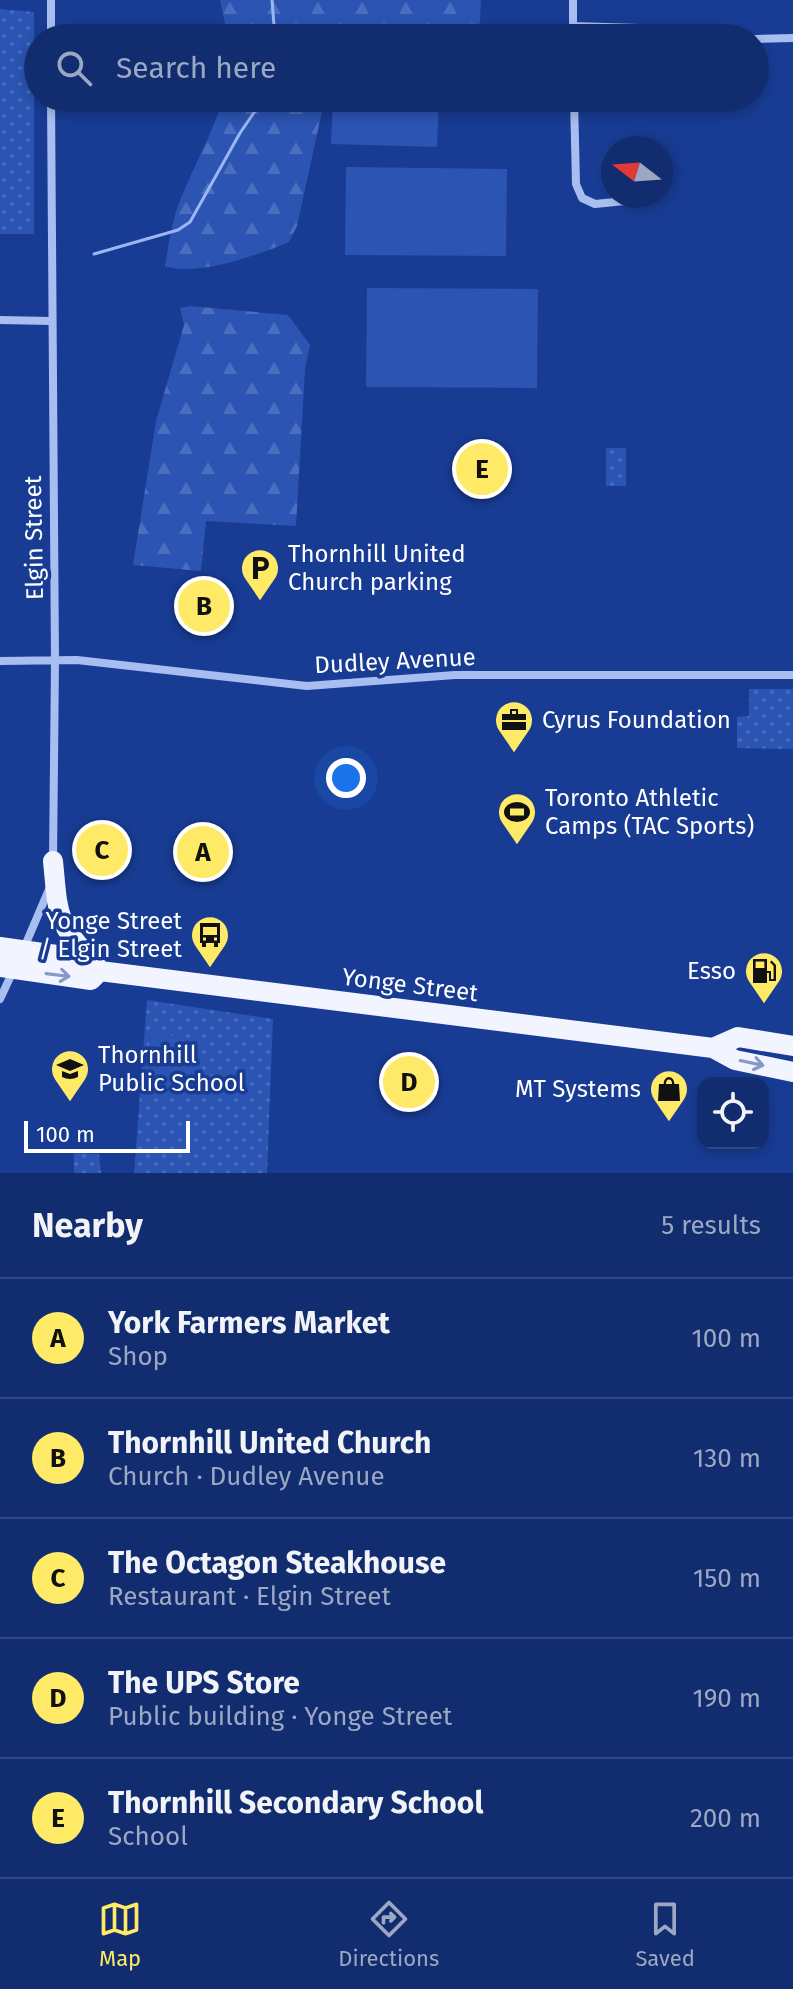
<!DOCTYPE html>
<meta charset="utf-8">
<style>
:root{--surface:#122d6f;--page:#1b3574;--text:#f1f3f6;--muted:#9ca8c3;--line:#314982;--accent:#ffea68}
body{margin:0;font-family:"Fira Sans",sans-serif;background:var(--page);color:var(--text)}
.controls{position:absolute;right:24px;bottom:24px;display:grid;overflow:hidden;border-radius:16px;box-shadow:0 4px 12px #0003}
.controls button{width:72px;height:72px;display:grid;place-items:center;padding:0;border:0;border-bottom:2px solid var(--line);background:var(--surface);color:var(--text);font:40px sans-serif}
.compass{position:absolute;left:601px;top:136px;width:72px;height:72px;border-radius:50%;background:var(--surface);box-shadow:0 4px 12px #0003;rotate:287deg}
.scale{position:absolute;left:24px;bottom:20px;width:166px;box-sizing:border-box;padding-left:8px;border:4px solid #fff;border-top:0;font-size:22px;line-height:28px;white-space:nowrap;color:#fff;-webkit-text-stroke:6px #183c94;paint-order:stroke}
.you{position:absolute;left:346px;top:778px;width:28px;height:28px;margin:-20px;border:6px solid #fff;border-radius:50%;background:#1a73e8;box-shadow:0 0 0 12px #1a73e833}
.badge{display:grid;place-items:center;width:52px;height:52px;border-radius:50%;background:var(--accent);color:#111;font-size:26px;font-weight:700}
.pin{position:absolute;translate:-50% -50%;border:4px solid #fff;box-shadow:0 2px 8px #0006}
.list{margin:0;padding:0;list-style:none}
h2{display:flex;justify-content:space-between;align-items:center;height:104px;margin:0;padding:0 32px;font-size:34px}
h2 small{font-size:26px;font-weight:400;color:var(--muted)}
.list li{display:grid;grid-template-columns:52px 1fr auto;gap:24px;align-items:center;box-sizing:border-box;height:120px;padding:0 32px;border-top:2px solid var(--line)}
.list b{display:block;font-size:30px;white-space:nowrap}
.list p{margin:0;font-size:26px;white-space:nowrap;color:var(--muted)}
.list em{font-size:26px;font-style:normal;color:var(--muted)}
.icon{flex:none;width:44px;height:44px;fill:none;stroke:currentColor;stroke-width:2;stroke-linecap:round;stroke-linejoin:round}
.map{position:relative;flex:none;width:793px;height:1173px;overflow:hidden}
.search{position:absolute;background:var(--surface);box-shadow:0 4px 12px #0003;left:24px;right:24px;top:24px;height:88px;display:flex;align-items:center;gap:20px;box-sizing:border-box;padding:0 28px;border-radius:44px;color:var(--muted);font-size:30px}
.sheet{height:704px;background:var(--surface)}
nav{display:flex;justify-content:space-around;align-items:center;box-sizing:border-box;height:112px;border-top:2px solid var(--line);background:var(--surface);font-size:22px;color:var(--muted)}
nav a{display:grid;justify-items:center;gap:4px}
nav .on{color:var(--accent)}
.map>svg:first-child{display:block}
.green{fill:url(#green-dots)}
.forest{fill:url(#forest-firs)}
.pitch{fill:#2b54b3}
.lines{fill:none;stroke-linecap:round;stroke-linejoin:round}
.stream{stroke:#9bb7f3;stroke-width:3}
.minor{stroke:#a9bef0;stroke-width:8}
.primary{stroke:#f2f5ff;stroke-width:20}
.oneway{stroke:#8598ca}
.labels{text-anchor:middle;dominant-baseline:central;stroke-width:7;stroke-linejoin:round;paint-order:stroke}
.street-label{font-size:24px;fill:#fff;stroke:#183c94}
.poi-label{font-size:24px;fill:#fff;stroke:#183c94;text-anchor:start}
</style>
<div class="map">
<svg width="793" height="1173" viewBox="0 0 793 1173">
<defs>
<pattern id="green-dots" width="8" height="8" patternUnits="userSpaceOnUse" patternTransform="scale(2)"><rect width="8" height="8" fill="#2b54b3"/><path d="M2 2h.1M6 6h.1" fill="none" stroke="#4b6ebe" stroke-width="1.8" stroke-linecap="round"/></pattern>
<pattern id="forest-firs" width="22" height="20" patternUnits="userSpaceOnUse" patternTransform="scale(2)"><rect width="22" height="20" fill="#2b54b3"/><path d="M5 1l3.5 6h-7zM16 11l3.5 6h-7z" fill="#4b6ebe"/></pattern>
</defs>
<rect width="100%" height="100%" fill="#183c94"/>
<path class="green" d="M0,9L34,12V234H0Z
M606,448H626V486H606Z
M749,689H793V749L737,748V717L749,716Z
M147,1000L273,1019L267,1173H134Z
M74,1153L99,1154L101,1173H74Z"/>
<path class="forest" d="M220,0H481L479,38H228Z
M224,98H325L297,226L289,242C258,255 196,277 165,266C169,243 172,220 181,198C195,164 212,133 224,98Z
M190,306L288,315L310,345L305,369L296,526L206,521L201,571L133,565L156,421L184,325L180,308Z"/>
<path class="pitch" d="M333,98H439L437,147L331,144Z
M346,167L507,169L506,256L345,255Z
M367,288L538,289L537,388L366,387Z
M150,1034L184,1036C197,1049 195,1059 191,1077L172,1085L147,1083Z"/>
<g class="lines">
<path class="stream" d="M272,0L275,38
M94,254L178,230L190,222L240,133L264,98"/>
<path class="minor" d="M51,0V38
M573,0V38
M573,26L639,28L713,38
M755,39L793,38
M51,98L55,661L53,861
M574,98L576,184L582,198L595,204L635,200L640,196
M0,320L51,321
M0,661L77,660L307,686L455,675H793
M24,948L50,887
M0,999L13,971"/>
<path class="primary" d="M53,861C58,911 55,923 92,960
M0,947L92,960L100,971L713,1048L735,1060L793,1072
M0,967L91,980L100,971
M713,1048L738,1037L793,1046"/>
</g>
<defs><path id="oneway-shaft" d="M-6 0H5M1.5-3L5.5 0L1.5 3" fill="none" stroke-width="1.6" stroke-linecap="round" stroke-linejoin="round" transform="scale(2)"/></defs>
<g class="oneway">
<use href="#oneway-shaft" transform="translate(58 975) rotate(7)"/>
<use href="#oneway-shaft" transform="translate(752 1063) rotate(12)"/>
</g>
<defs>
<g id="parking-pin" transform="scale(2)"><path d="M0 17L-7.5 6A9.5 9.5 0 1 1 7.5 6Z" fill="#ffea68" stroke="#183c94"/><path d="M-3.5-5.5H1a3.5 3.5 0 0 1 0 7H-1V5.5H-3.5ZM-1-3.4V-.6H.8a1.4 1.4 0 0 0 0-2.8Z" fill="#111"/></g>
<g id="office-pin" transform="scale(2)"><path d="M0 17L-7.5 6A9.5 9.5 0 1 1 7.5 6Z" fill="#ffea68" stroke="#183c94"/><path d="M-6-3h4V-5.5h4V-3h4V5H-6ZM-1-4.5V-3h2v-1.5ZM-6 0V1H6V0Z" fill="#111"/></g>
<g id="stadium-pin" transform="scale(2)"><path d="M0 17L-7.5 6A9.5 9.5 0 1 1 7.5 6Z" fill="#ffea68" stroke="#183c94"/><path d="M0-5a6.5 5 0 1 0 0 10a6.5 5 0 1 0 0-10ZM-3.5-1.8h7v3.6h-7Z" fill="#111"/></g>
<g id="bus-pin" transform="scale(2)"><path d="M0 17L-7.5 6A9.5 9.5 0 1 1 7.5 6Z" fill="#ffea68" stroke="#183c94"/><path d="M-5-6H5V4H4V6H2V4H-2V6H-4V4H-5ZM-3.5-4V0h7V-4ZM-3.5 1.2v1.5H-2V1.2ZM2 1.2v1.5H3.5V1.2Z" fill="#111"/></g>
<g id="fuel-pin" transform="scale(2)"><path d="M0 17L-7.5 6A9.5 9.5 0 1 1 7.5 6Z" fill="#ffea68" stroke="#183c94"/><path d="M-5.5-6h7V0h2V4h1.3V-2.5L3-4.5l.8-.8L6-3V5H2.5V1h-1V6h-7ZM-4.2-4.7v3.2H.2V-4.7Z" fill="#111"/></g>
<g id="school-pin" transform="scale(2)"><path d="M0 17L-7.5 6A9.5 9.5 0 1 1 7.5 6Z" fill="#ffea68" stroke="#183c94"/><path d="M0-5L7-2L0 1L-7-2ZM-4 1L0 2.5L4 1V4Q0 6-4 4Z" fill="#111"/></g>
<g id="shop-pin" transform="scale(2)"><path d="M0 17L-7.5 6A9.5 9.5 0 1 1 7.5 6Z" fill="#ffea68" stroke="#183c94"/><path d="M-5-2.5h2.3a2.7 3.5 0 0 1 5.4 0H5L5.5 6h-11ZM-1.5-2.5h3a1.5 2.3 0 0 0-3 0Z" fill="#111"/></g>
</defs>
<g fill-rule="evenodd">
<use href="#parking-pin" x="260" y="568"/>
<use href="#office-pin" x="514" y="720"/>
<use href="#stadium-pin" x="517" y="812"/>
<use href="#bus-pin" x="210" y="935"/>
<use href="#fuel-pin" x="764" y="971"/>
<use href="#school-pin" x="70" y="1069"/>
<use href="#shop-pin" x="669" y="1089"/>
</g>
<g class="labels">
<g class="street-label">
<text transform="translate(34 538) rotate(-91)">Elgin Street</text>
<text transform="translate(395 661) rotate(-3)">Dudley Avenue</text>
<text transform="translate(410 985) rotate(7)">Yonge Street</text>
</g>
<g class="poi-label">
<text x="288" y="554">Thornhill United<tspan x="288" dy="28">Church parking</tspan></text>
<text x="542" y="720">Cyrus Foundation</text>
<text x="545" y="798">Toronto Athletic<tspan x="545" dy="28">Camps (TAC Sports)</tspan></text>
<text x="182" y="921" text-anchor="end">Yonge Street<tspan x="182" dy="28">/ Elgin Street</tspan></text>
<text x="736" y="971" text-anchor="end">Esso</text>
<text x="98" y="1055">Thornhill<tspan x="98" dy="28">Public School</tspan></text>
<text x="641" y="1089" text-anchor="end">MT Systems</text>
</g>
</g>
</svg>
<div class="controls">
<button><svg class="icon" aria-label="locate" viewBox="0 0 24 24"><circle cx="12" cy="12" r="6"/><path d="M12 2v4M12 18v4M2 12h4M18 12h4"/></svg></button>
</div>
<svg class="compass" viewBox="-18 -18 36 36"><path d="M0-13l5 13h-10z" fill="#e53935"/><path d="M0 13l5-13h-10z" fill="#9ca8c3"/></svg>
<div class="scale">100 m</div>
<div class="you"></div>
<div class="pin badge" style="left:203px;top:852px">A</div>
<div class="pin badge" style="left:204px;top:606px">B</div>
<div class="pin badge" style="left:102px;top:850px">C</div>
<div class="pin badge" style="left:409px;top:1082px">D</div>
<div class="pin badge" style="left:482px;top:469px">E</div>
<div class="search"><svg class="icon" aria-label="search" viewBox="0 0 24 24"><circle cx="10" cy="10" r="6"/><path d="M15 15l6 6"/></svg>Search here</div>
</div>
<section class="sheet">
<h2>Nearby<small>5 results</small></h2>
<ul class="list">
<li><span class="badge">A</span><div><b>York Farmers Market</b><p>Shop</p></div><em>100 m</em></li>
<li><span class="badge">B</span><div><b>Thornhill United Church</b><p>Church · Dudley Avenue</p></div><em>130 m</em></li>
<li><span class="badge">C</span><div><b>The Octagon Steakhouse</b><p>Restaurant · Elgin Street</p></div><em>150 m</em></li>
<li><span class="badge">D</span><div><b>The UPS Store</b><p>Public building · Yonge Street</p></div><em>190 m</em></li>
<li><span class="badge">E</span><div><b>Thornhill Secondary School</b><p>School</p></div><em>200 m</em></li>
</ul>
</section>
<nav>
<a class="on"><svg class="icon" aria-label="map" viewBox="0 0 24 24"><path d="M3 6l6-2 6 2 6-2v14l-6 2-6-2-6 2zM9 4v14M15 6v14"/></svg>Map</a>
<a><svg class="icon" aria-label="directions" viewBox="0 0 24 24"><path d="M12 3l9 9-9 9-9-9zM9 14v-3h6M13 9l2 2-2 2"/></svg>Directions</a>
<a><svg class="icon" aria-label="saved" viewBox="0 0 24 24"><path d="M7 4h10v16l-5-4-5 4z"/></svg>Saved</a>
</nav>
